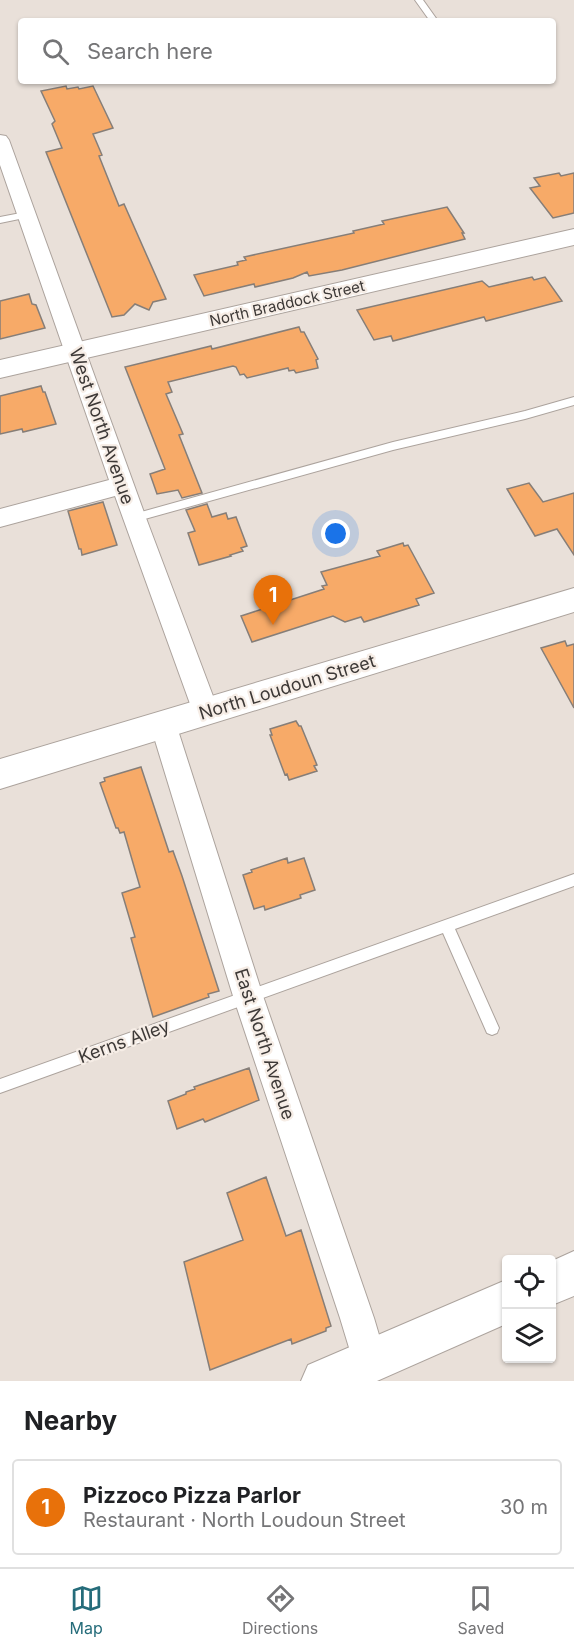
<!DOCTYPE html>
<meta charset="utf-8">
<style>
:root{--surface:#fff;--page:#f6f6f6;--text:#202124;--muted:#757577;--line:#e0e0e0;--accent:#256c7a}
body{margin:0;font-family:Inter,sans-serif;background:var(--page);color:var(--text)}
.controls{position:absolute;right:18px;bottom:18px;display:grid;overflow:hidden;border-radius:6px;box-shadow:0 2px 4px #0004}
.controls button{width:54px;height:54px;display:grid;place-items:center;padding:0;border:0;border-bottom:2px solid var(--line);background:var(--surface);color:var(--text);font:30px sans-serif}
.you{position:absolute;left:336px;top:534px;width:21px;height:21px;margin:-15px;border:4px solid #fff;border-radius:50%;background:#1a73e8;box-shadow:0 0 0 9px #1a73e833}
.badge{display:grid;place-items:center;width:39px;height:39px;border-radius:50%;background:var(--accent);color:#fff;font-size:20px;font-weight:700}
.pin{position:absolute;translate:-50% -50px;filter:drop-shadow(0 2px 3px #0008)}
.pin::after{content:'';position:absolute;top:32px;width:21px;height:18px;background:inherit;clip-path:polygon(0 0,100% 0,50% 100%)}
.list{margin:0;padding:0;list-style:none}
h2{display:flex;justify-content:space-between;align-items:center;height:78px;margin:0;padding:0 24px;font-size:26px}
h2 small{font-size:20px;font-weight:400;color:var(--muted)}
.list li{display:grid;grid-template-columns:39px 1fr auto;gap:18px;align-items:center;box-sizing:border-box;height:96px;margin:0 12px 12px;padding:0 12px;border:2px solid var(--line);border-radius:6px}
.list b{display:block;font-size:22px;white-space:nowrap}
.list p{margin:0;font-size:20px;white-space:nowrap;color:var(--muted)}
.list em{font-size:20px;font-style:normal;color:var(--muted)}
.icon{flex:none;width:33px;height:33px;fill:none;stroke:currentColor;stroke-width:2;stroke-linecap:round;stroke-linejoin:round}
.map{position:relative;flex:none;width:574px;height:1381px;overflow:hidden}
.search{position:absolute;background:var(--surface);box-shadow:0 2px 4px #0004;left:18px;right:18px;top:18px;height:66px;display:flex;align-items:center;gap:15px;box-sizing:border-box;padding:0 21px;border-radius:6px;color:var(--muted);font-size:22px}
.sheet{height:186px;background:var(--surface)}
nav{display:flex;justify-content:space-around;align-items:center;box-sizing:border-box;height:84px;border-top:2px solid var(--line);background:var(--surface);font-size:16px;color:var(--muted)}
nav a{display:grid;justify-items:center;gap:3px}
nav .on{color:var(--accent)}
.map>svg:first-child{display:block}
.building{fill:#f7aa68;stroke:#867e78;stroke-width:1.5}
.lines{fill:none;stroke-linecap:round;stroke-linejoin:round}
.service-casing{stroke:#aca39d;stroke-width:2}
.minor-casing{stroke:#aca39d;stroke-width:2}
.tertiary-casing{stroke:#aca39d;stroke-width:2}
.primary-casing{stroke:#aca39d;stroke-width:2}
.service{fill:#fff;fill-rule:evenodd}
.minor{fill:#fff;fill-rule:evenodd}
.tertiary{fill:#fff;fill-rule:evenodd}
.primary{fill:#fff;fill-rule:evenodd}
.labels{text-anchor:middle;dominant-baseline:central;stroke-width:4.5;stroke-linejoin:round;paint-order:stroke}
.far-street-label{font-size:15px;fill:#3d3937;stroke:#f6ede6}
.street-label{font-size:18px;fill:#3d3937;stroke:#f6ede6}
</style>
<div class="map">
<svg width="574" height="1381" viewBox="0 0 574 1381">
<rect width="100%" height="100%" fill="#e9e0d9"/>
<path class="building" d="M66,86L67,89L78,87L79,89L93,86L113,128L93,134L102,155L99,156L119,206L124,204L166,299L153,302L149,310L135,304L124,315L112,317L46,152L62,148L52,124L55,121L41,91Z
M559,173L561,176L574,173V213L553,218L530,188L540,186L534,178Z
M447,207L464,233H462L465,239L342,270L309,276L307,272L293,278L255,287L254,284L204,296L194,275L238,265L237,262L246,260L244,257L354,233L353,231L384,224L382,221Z
M532,277L534,280L545,277L562,301L486,321L484,317L393,341L391,336L374,340L357,310L482,281L489,287Z
M29,294L32,304L36,305L45,328L0,339V301Z
M299,327L301,332H304L318,359L316,360L318,368L296,373L294,370L289,371L288,368L247,378L244,374L240,375L236,367L233,366L168,382L172,392L166,394L183,434L179,435L202,493L182,498L178,490L157,494L150,474L165,469L125,367L211,346L212,349Z
M41,386L43,392H45L56,424L23,432L22,429L0,434V396Z
M529,483L543,502L574,493V555L557,529L535,536L507,489Z
M103,502L117,545L82,555L81,549H79L68,511Z
M207,504L212,517L226,513L228,519L236,517L247,546L241,548L243,551L230,555L231,556L199,565L188,533L195,531L186,510Z
M403,543L404,546L408,545L434,593L416,599L419,605L364,622L361,617L345,622L333,616L252,642L241,616L324,589L322,586L327,585L321,572L380,556L377,551Z
M565,641L567,646L574,644V708L541,648Z
M296,721L299,726H301L317,765L314,766L317,771L289,780L287,774L285,775L270,735H272L270,729Z
M141,767L169,852L173,851L182,876L219,991L208,994L209,997L153,1017L131,938L135,937L122,893L140,887L124,832L120,833L118,828H116L100,783L105,781L104,778Z
M287,858L288,863L304,858L315,890L300,895L301,898L265,910L264,906L254,909L243,875L252,872L251,870Z
M249,1068L259,1100L205,1122L203,1119L177,1129L168,1101L186,1094V1092L195,1089L194,1087Z
M266,1177L286,1236L301,1230L331,1326L326,1328V1331L292,1344L291,1339L210,1370L184,1262L243,1240L227,1193Z"/>
<g class="lines">
<g class="service-casing">
<path id="service" d="M415,0H423L438,21H430Z
M26,212L29,213V217L0,223V217Z
M574,397V405L525,419L393,450L134,522L129,518L134,514L393,442L525,411Z
M574,874V886L455,929L499,1028L497,1033L492,1035L487,1033L443,933L0,1093V1079Z"/>
</g>
<g class="minor-casing">
<path id="minor" d="M0,135L6,136L9,140L146,518L219,712L215,720L206,723L197,720L193,712L115,496L0,527V509L109,480L0,165Z
M163,713L172,716L176,724L263,996L374,1318L387,1362L381,1374L369,1380L357,1374L340,1318L233,996L150,724L154,716Z"/>
</g>
<g class="tertiary-casing">
<path id="tertiary" d="M574,229V245L0,378V360Z
M574,588V612L0,789V759Z"/>
</g>
<g class="primary-casing">
<path id="primary" d="M574,1251V1296L552,1305V1261Z
M506,1280V1324L377,1381H301L308,1365Z"/>
</g>
<use href="#service" class="service"/>
<use href="#minor" class="minor"/>
<use href="#tertiary" class="tertiary"/>
<use href="#primary" class="primary"/>
</g>
<g class="labels">
<g class="far-street-label">
<text transform="translate(287 303) rotate(-13)">North Braddock Street</text>
</g>
<g class="street-label">
<text transform="translate(102 426) rotate(71)">West North Avenue</text>
<text transform="translate(287 687) rotate(-17)">North Loudoun Street</text>
<text transform="translate(124 1041) rotate(-20)">Kerns Alley</text>
<text transform="translate(265 1044) rotate(72)">East North Avenue</text>
</g>
</g>
</svg>
<div class="controls">
<button><svg class="icon" aria-label="locate" viewBox="0 0 24 24"><circle cx="12" cy="12" r="6"/><path d="M12 2v4M12 18v4M2 12h4M18 12h4"/></svg></button>
<button><svg class="icon" aria-label="layers" viewBox="0 0 24 24"><path d="M12 4l9 5-9 5-9-5zM3 14l9 5 9-5"/></svg></button>
</div>
<div class="you"></div>
<div class="pin badge" style="left:273px;top:625px;background:#e8710a">1</div>
<div class="search"><svg class="icon" aria-label="search" viewBox="0 0 24 24"><circle cx="10" cy="10" r="6"/><path d="M15 15l6 6"/></svg>Search here</div>
</div>
<section class="sheet">
<h2>Nearby<small></small></h2>
<ul class="list">
<li><span class="badge" style="background:#e8710a">1</span><div><b>Pizzoco Pizza Parlor</b><p>Restaurant · North Loudoun Street</p></div><em>30 m</em></li>
</ul>
</section>
<nav>
<a class="on"><svg class="icon" aria-label="map" viewBox="0 0 24 24"><path d="M3 6l6-2 6 2 6-2v14l-6 2-6-2-6 2zM9 4v14M15 6v14"/></svg>Map</a>
<a><svg class="icon" aria-label="directions" viewBox="0 0 24 24"><path d="M12 3l9 9-9 9-9-9zM9 14v-3h6M13 9l2 2-2 2"/></svg>Directions</a>
<a><svg class="icon" aria-label="saved" viewBox="0 0 24 24"><path d="M7 4h10v16l-5-4-5 4z"/></svg>Saved</a>
</nav>
